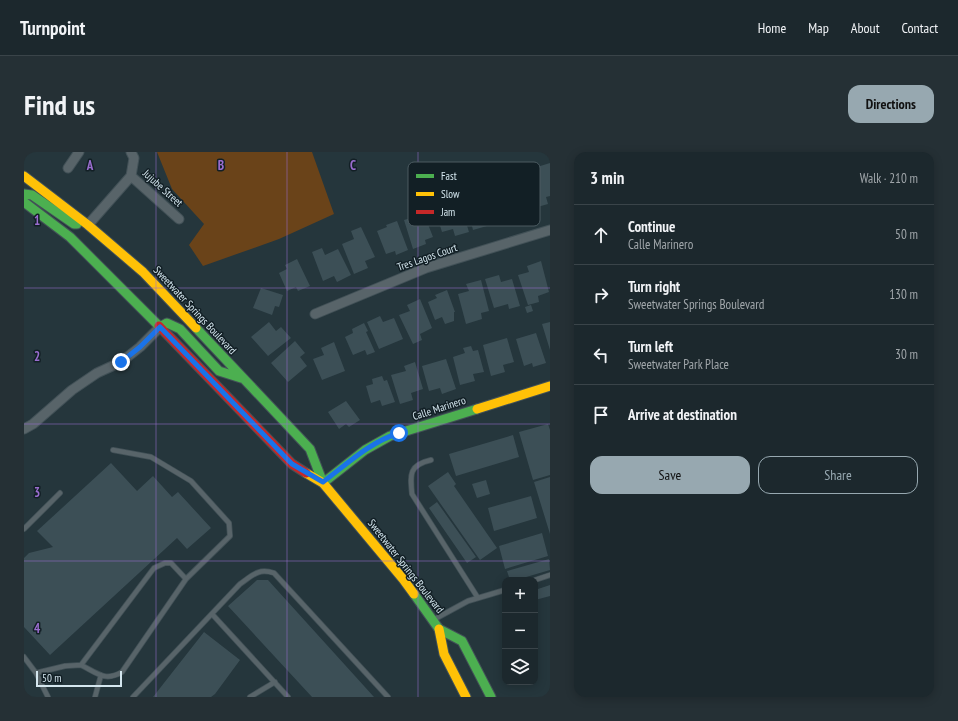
<!DOCTYPE html>
<meta charset="utf-8">
<style>
:root{--surface:#1c282d;--page:#253035;--text:#f1f3f6;--muted:#a0a6aa;--line:#3a4449;--accent:#97a8b0}
body{margin:0;font-family:"PT Sans Narrow",sans-serif;background:var(--page);color:var(--text)}
.controls{position:absolute;right:12px;bottom:12px;display:grid;overflow:hidden;border-radius:8px;box-shadow:0 2px 10px #0003}
.controls button{width:36px;height:36px;display:grid;place-items:center;padding:0;border:0;border-bottom:1px solid var(--line);background:var(--surface);color:var(--text);font:20px sans-serif}
.scale{position:absolute;left:12px;bottom:10px;width:86px;box-sizing:border-box;padding-left:4px;border:2px solid #d4e6ee;border-top:0;font-size:11px;line-height:14px;white-space:nowrap;color:#d4e6ee;-webkit-text-stroke:3px #121f25;paint-order:stroke}
.stop{position:absolute;width:12px;height:12px;margin:-9px;border:3px solid #1a73e8;border-radius:50%;background:#fff}
.stop.end{background:#1a73e8;border-color:#fff;box-shadow:0 1px 4px #0008}
.list{margin:0;padding:0;list-style:none}
h2{display:flex;justify-content:space-between;align-items:center;height:52px;margin:0;padding:0 16px;font-size:17px}
h2 small{font-size:13px;font-weight:400;color:var(--muted)}
.list li{display:grid;grid-template-columns:26px 1fr auto;gap:12px;align-items:center;box-sizing:border-box;height:60px;padding:0 16px;border-top:1px solid var(--line)}
.list b{display:block;font-size:15px;white-space:nowrap}
.list p{margin:0;font-size:13px;white-space:nowrap;color:var(--muted)}
.list em{font-size:13px;font-style:normal;color:var(--muted)}
.actions{display:flex;gap:8px;padding:12px 16px}
.actions a{flex:1;padding:9px 0;border:1px solid var(--accent);border-radius:12px;text-align:center;font-size:14px;color:var(--accent)}
.actions .main{background:var(--accent);color:#111}
.icon{flex:none;width:22px;height:22px;fill:none;stroke:currentColor;stroke-width:2;stroke-linecap:round;stroke-linejoin:round}
.map{position:relative;flex:none;width:526px;height:545px;overflow:hidden;border-radius:12px}
header{display:flex;align-items:center;gap:24px;box-sizing:border-box;height:56px;padding:0 20px;background:var(--surface);border-bottom:1px solid var(--line)}
header strong{font-size:19px}
nav{display:flex;gap:22px;margin-inline-start:auto;font-size:14px}
.intro{display:flex;align-items:center;justify-content:space-between;box-sizing:border-box;height:96px;padding:0 24px}
h1{margin:0;font-size:28px}
.button{padding:10px 18px;border-radius:12px;background:var(--accent);color:#111;font-size:14px;font-weight:700}
main{display:flex;gap:24px;padding:0 24px}
aside{flex:1;background:var(--surface);border-radius:12px;box-shadow:0 2px 10px #0003}
.map>svg:first-child{display:block}
.green{fill:#6a4319}
.building{fill:#3c4f56}
.lines{fill:none;stroke-linecap:round;stroke-linejoin:round}
.lane-casing{stroke:#425157;stroke-width:6}
.street-casing{stroke:#425157;stroke-width:11}
.fast-casing{stroke:#425157;stroke-width:11}
.slow-casing{stroke:#425157;stroke-width:11}
.jam-casing{stroke:#425157;stroke-width:11}
.lane{stroke:#586469;stroke-width:4.5}
.street{stroke:#586469;stroke-width:9}
.fast{stroke:#4caf50;stroke-width:9}
.slow{stroke:#ffc107;stroke-width:9}
.jam{stroke:#c62828;stroke-width:9}
.route{stroke:#1a73e8;stroke-width:5}
.grid{fill:none;stroke:#9a6dcf;stroke-width:1;stroke-opacity:0.55}
.labels{text-anchor:middle;dominant-baseline:central;stroke-width:3;stroke-linejoin:round;paint-order:stroke}
.street-label{font-size:11px;fill:#d4e6ee;stroke:#121f25}
.key{fill:#121f25;stroke:#4c5b61;stroke-width:1}
.key-label{font-size:11px;fill:#d4e6ee}
.grid-label{font-size:13px;text-anchor:middle;font-weight:bold;fill:#9a6dcf;stroke:#121f25;stroke-width:3;stroke-linejoin:round;paint-order:stroke}
</style>
<header>
<strong>Turnpoint</strong>
<nav><a>Home</a><a>Map</a><a>About</a><a>Contact</a></nav>
</header>
<div class="intro"><h1>Find us</h1><a class="button">Directions</a></div>
<main>
<div class="map">
<svg width="526" height="545" viewBox="0 0 526 545">
<rect width="100%" height="100%" fill="#25363c"/>
<path class="green" d="M133,0H288L310,62L255,87L179,114L165,93L180,72L148,37Z"/>
<path class="building" d="M526,11V44L522,45L524,52L510,56L500,19Z
M464,38L472,64L461,67L463,74L449,78L441,47L454,43V41Z
M436,51L445,80L431,84L429,77L418,80L411,58Z
M400,62L409,85L401,88L402,92L389,97L380,68Z
M373,69L384,98L372,103L371,99L362,102L353,79L363,75L362,73Z
M337,75L351,105L341,109L344,116L330,122L318,92L330,87L327,79Z
M298,96L301,103L314,97L327,123L313,130L310,124L299,129L288,100Z
M273,107L286,134L274,139L272,135L263,139L255,121L263,117L261,113Z
M517,109L525,140L514,144L515,150L504,153L494,123L505,120L503,114Z
M475,123L477,130L488,127L496,154L485,157L484,152L470,156L461,127Z
M457,128L465,159L457,161L458,167L442,172L434,142L445,139L442,132Z
M237,136L259,143L255,155L251,154L248,163L229,156Z
M423,138L431,160H430V169L421,172L418,165L411,168L404,150L413,146L411,143Z
M396,147L408,176L396,182L398,188L389,192L375,163L386,159L383,153Z
M507,153L509,159L503,161L501,155Z
M356,164L359,170L370,166L379,187L355,197L343,170Z
M245,170L252,179L257,175L267,186L244,204L227,185Z
M526,170V198L518,172Z
M340,171L344,179L342,180L351,200L343,203L341,198L329,203L321,185L329,181L328,177Z
M512,181L522,211L509,215L508,211L500,214L492,187Z
M483,186L490,210L479,213L481,220L467,224L459,193Z
M271,189L281,201L276,205L283,214L264,230L247,211Z
M310,190L321,219L298,228L289,207L300,203L297,196Z
M447,194L449,199L454,198L460,220L449,222L451,229L436,233L429,205L441,201L439,196Z
M422,207L432,237L418,242L416,236L405,239L398,214Z
M391,210L399,237L387,241L389,248L376,252L367,223L382,219L380,214Z
M358,224L360,229L363,228L371,250L358,254L356,248L347,251L342,234L349,232L348,227Z
M322,249L336,268L325,275L322,272L315,277L304,260Z
M524,272L526,278V323L509,328L495,280Z
M489,283L495,305L432,324L425,302Z
M87,311L113,339L129,324L148,345L154,340L187,376L163,397L153,386L26,503L0,475V406L5,401L29,395L13,379Z
M424,320L432,332L430,334L473,396L456,408L404,334Z
M526,325V382L510,330Z
M462,328L466,342L453,346L448,332Z
M507,344L513,366L470,379L464,356Z
M413,350L452,405L443,411L405,356Z
M518,381L524,404L481,417L475,394Z
M525,407L526,418L492,428H486L483,419Z
M233,428H244L350,545H288L204,454Z
M526,433V444L511,448V438Z
M180,480L216,508L191,542L187,545H129Z"/>
<g class="lines">
<g class="lane-casing">
<path id="lane" d="M89,298L127,305L167,329L205,371L206,384L162,427L147,411H141L130,416L57,513C73,521 81,530 98,520L162,427
M407,308C385,313 386,322 388,342L454,446
M0,377L36,341
M511,428L526,423
M188,462L264,545
M409,468L444,449L481,438
M0,505L12,521L41,514L57,513
M12,521L24,545
M71,545L77,523
M109,545L216,432C229,423 234,416 250,421L364,545
M226,545L251,530"/>
</g>
<g class="street-casing">
<path id="street" d="M44,16L55,0
M107,24L155,67
M64,73L107,24L110,6L107,0
M291,162L402,116L526,78
M0,277L9,272L48,238L73,221L97,210L116,195L136,175"/>
</g>
<g class="fast-casing">
<path id="fast" d="M0,42L8,43L50,72H53
M0,50L46,85L135,174
M136,175L143,171L156,177L195,219L217,226
M172,176L286,297L299,331
M299,331L341,298L366,284L453,257
M390,442L415,477L438,489L467,545"/>
</g>
<g class="slow-casing">
<path id="slow" d="M0,24L64,73L119,120L172,176
M453,257L526,234
M282,321L299,331L379,427L390,442
M415,477L420,502L442,545"/>
</g>
<g class="jam-casing">
<path id="jam" d="M135,174L268,312L282,321"/>
</g>
<use href="#lane" class="lane"/>
<use href="#street" class="street"/>
<use href="#fast" class="fast"/>
<use href="#slow" class="slow"/>
<use href="#jam" class="jam"/>
</g>
<g class="lines">
<path class="route" d="M97,210L116,195L136,175L268,312L299,330C323,312 346,290 375,281"/>
</g>
<path class="grid" d="M132,0V545M263,0V545M394,0V545M0,136H526M0,272H526M0,409H526"/>
<g class="labels">
<g class="street-label">
<text transform="translate(139 36) rotate(42)">Jujube Street</text>
<text transform="translate(403 105) rotate(-19)">Tres Lagos Court</text>
<text transform="translate(171 158) rotate(47)">Sweetwater Springs Boulevard</text>
<text transform="translate(415 256) rotate(-18)">Calle Marinero</text>
<text transform="translate(382 414) rotate(52)">Sweetwater Springs Boulevard</text>
</g>
</g>
<rect x="384" y="10" width="132" height="64" rx="6" class="key"/>
<rect x="392" y="22" width="18" height="4" fill="#4caf50"/>
<rect x="392" y="40" width="18" height="4" fill="#ffc107"/>
<rect x="392" y="58" width="18" height="4" fill="#c62828"/>
<g class="key-label">
<text x="417" y="28">Fast</text>
<text x="417" y="46">Slow</text>
<text x="417" y="64">Jam</text>
</g>
<g class="grid-label">
<text x="66" y="18">A</text>
<text x="197" y="18">B</text>
<text x="329" y="18">C</text>
<text x="13" y="73">1</text>
<text x="13" y="209">2</text>
<text x="13" y="345">3</text>
<text x="13" y="481">4</text>
</g>
</svg>
<div class="controls">
<button>+</button>
<button>−</button>
<button><svg class="icon" aria-label="layers" viewBox="0 0 24 24"><path d="M12 4l9 5-9 5-9-5zM3 14l9 5 9-5"/></svg></button>
</div>
<div class="scale">50 m</div>
<div class="stop" style="left:375px;top:281px"></div>
<div class="stop end" style="left:97px;top:210px"></div>
</div>
<aside>
<h2>3 min<small>Walk · 210 m</small></h2>
<ul class="list">
<li><svg class="icon" aria-label="ahead" viewBox="0 0 24 24"><path d="M12 20V5M6 11l6-6 6 6"/></svg><div><b>Continue</b><p>Calle Marinero</p></div><em>50 m</em></li>
<li><svg class="icon" aria-label="right" viewBox="0 0 24 24"><path d="M7 20v-9h11M14 6l5 5-5 5"/></svg><div><b>Turn right</b><p>Sweetwater Springs Boulevard</p></div><em>130 m</em></li>
<li><svg class="icon" aria-label="left" viewBox="0 0 24 24"><path d="M17 20v-9H6M10 6l-5 5 5 5"/></svg><div><b>Turn left</b><p>Sweetwater Park Place</p></div><em>30 m</em></li>
<li><svg class="icon" aria-label="arrive" viewBox="0 0 24 24"><path d="M6 21V4h12l-3 4 3 4H6"/></svg><div><b>Arrive at destination</b></div></li>
</ul>
<div class="actions"><a class="main">Save</a><a>Share</a></div>
</aside>
</main>
